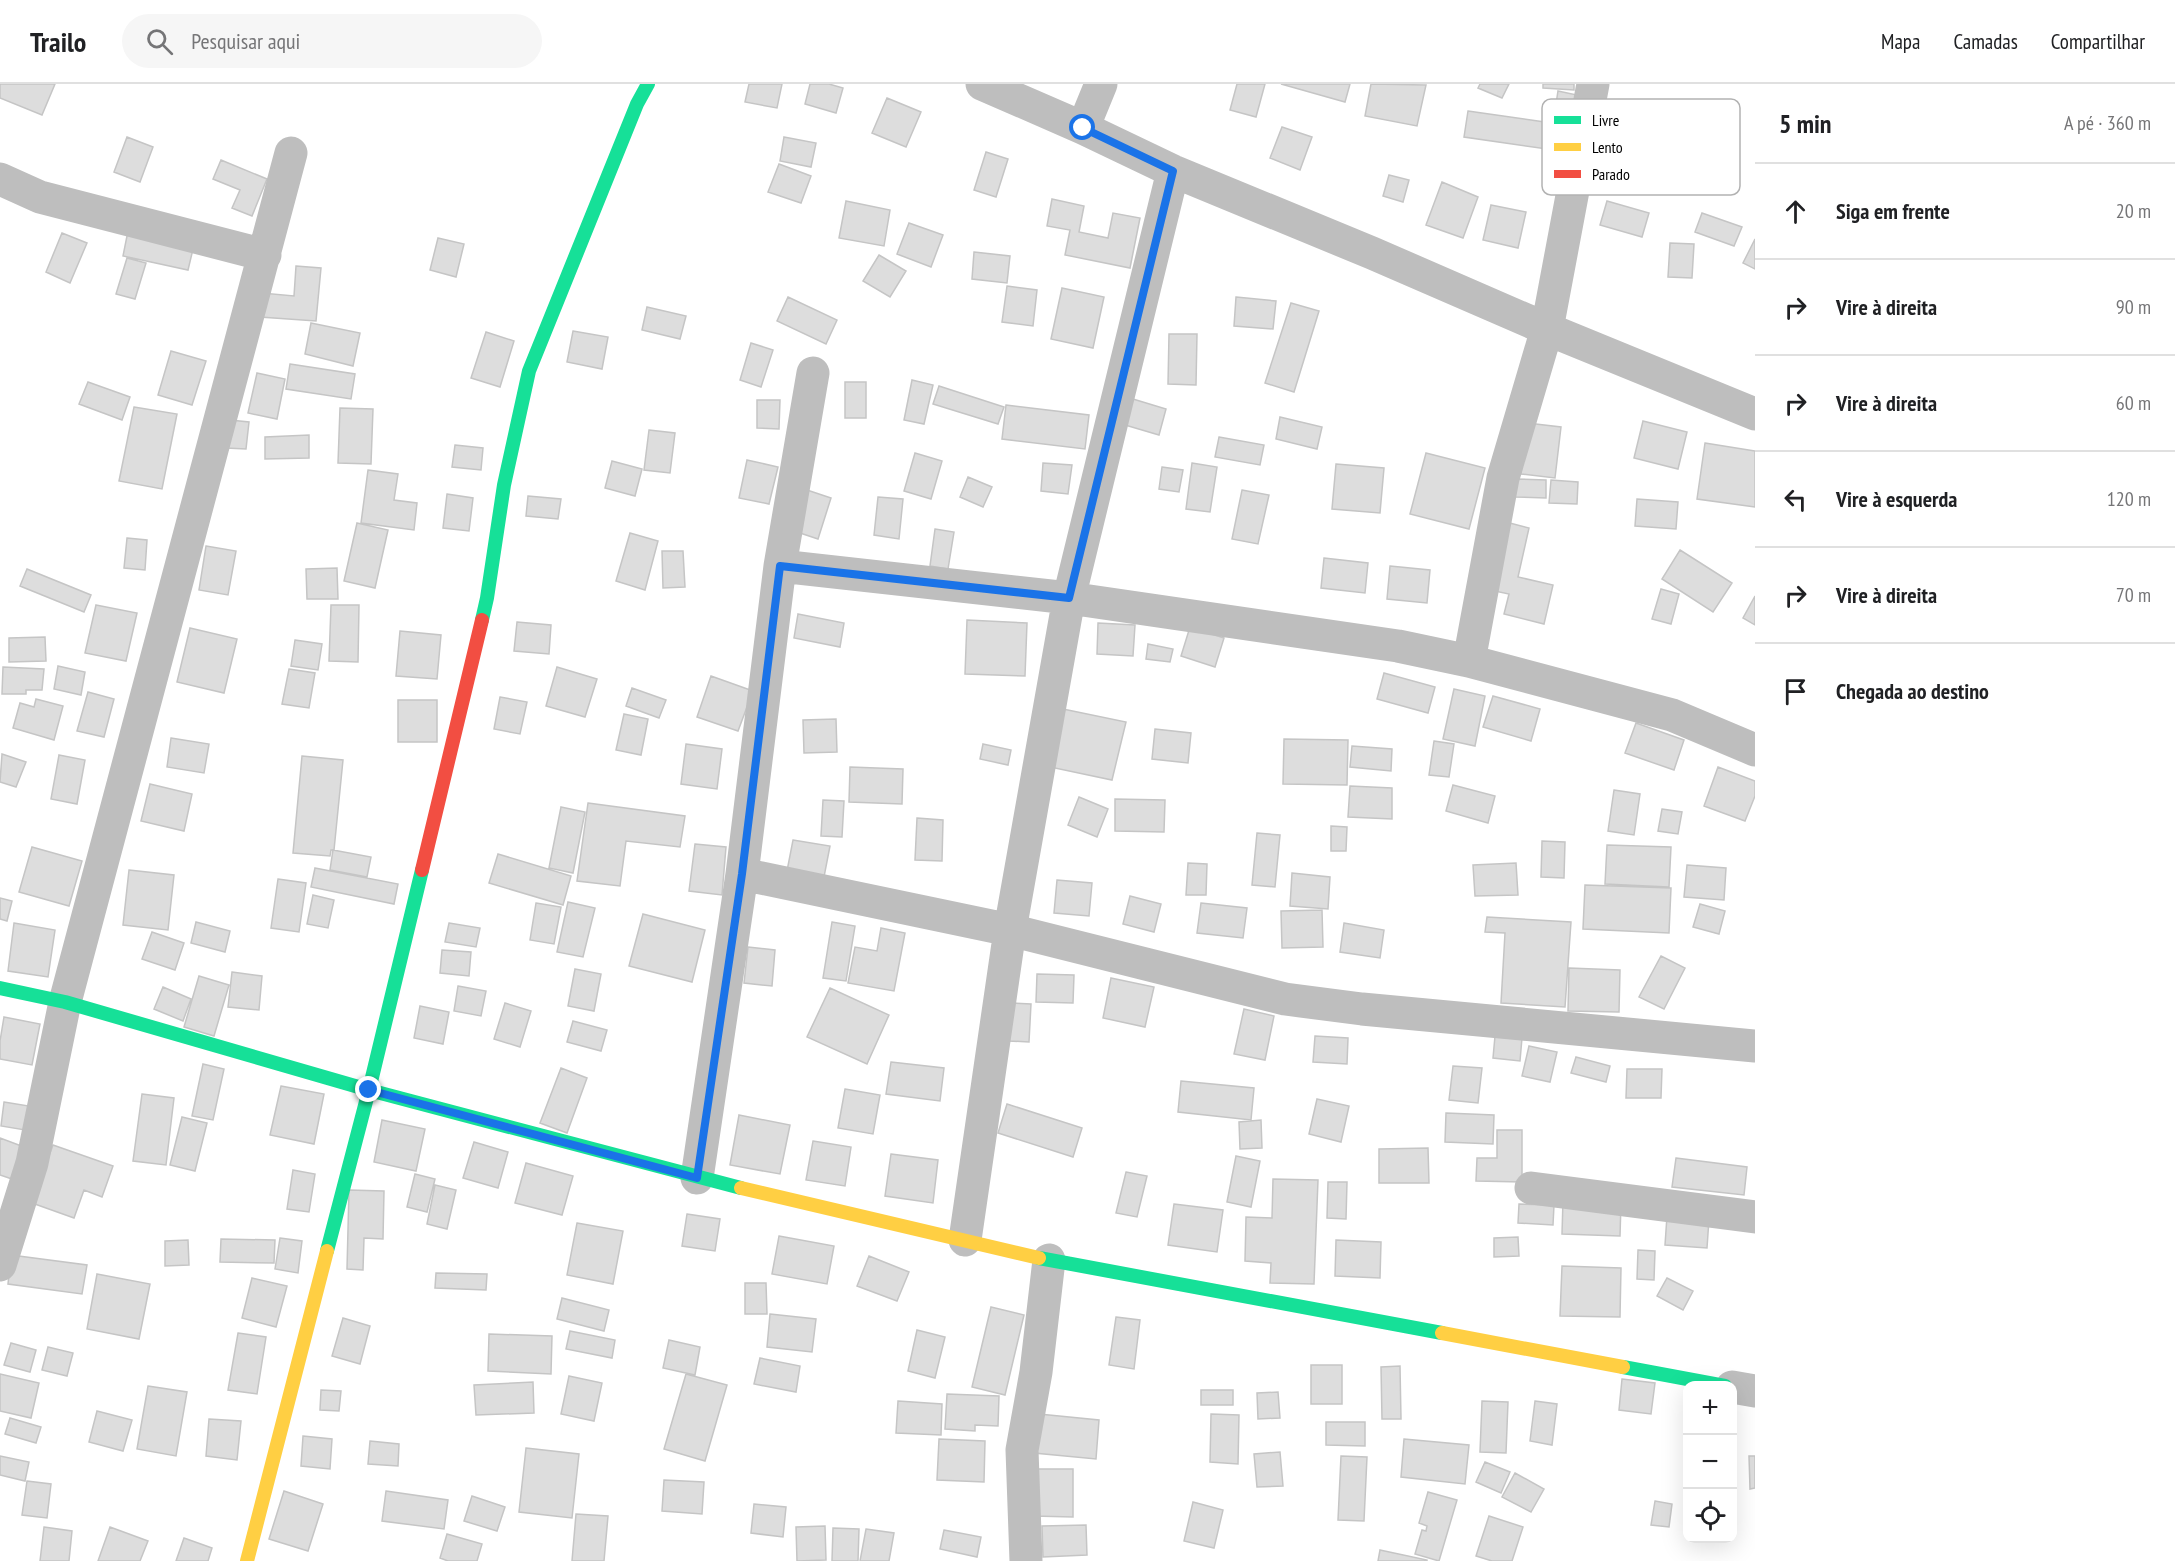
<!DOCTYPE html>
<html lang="pt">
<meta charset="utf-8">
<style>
:root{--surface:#fff;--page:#f6f6f6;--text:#202124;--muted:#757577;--line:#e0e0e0}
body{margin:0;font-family:"PT Sans Narrow",sans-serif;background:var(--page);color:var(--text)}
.controls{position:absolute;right:18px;bottom:18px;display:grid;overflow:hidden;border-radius:12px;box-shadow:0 6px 24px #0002}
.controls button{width:54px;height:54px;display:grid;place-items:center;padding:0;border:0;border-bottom:2px solid var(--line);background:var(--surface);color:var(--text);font:30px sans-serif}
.stop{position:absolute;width:18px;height:18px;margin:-14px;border:4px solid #1a73e8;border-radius:50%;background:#fff}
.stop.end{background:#1a73e8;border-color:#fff;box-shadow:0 2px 6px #0008}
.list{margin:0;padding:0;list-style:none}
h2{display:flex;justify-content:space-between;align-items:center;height:78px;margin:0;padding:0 24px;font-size:26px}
h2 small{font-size:20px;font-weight:400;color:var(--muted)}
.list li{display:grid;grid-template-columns:39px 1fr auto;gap:18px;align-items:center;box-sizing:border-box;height:96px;padding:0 24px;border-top:2px solid var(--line)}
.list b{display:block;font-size:22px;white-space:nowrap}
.list em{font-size:20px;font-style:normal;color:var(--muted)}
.icon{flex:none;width:33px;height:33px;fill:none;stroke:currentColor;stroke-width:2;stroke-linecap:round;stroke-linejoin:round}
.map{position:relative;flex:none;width:1755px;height:1477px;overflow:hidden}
header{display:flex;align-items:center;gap:36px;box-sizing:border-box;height:84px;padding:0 30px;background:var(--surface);border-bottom:2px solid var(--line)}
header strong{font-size:28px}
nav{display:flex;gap:33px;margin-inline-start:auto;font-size:21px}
.search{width:420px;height:54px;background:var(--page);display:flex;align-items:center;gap:15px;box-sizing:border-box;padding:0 21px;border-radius:33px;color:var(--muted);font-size:22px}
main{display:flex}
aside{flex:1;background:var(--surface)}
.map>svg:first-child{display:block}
.building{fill:#ddd;stroke:#c5c5c5;stroke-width:1.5}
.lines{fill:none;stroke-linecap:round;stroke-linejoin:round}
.street{stroke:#bebebe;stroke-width:33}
.fast{stroke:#16e098;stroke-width:14}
.slow{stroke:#ffcf43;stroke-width:14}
.jam{stroke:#f24e42;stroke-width:14}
.route{stroke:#1a73e8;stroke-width:8}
.key{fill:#fff;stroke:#b2b2b2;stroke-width:1.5}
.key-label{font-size:16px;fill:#000}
</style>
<header>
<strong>Trailo</strong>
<div class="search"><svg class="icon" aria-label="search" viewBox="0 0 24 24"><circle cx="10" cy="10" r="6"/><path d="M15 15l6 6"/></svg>Pesquisar aqui</div>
<nav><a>Mapa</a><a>Camadas</a><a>Compartilhar</a></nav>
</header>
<main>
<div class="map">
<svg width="1755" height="1477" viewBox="0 0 1755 1477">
<rect width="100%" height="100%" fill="#fff"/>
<path class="building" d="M0,0H55L42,31L0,14Z
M749,0H782L777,24L745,18Z
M810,0H829L843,4L836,29L805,20Z
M1237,0H1265L1256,33L1230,26Z
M1281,0H1350L1345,18Z
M1371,0L1426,1L1417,42L1365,32Z
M1480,0H1509L1502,14L1478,4Z
M1543,0H1574V6L1543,4Z
M1558,7L1577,11L1572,37L1554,33Z
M887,14L921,28L906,63L872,49Z
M1468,27L1572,42L1568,68L1464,53Z
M1282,43L1312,53L1300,86L1270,74Z
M127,53L153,63L140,98L114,88Z
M784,53L816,59L811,83L780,77Z
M986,68L1008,75L996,113L974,106Z
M221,76L267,95L252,132L232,124L240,106L213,95Z
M779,80L811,92L801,119L768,108Z
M1389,91L1409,96L1403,118L1383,112Z
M1442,98L1478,113L1463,154L1426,141Z
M1052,115L1084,122L1079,148L1108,154L1113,129L1140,134L1130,184L1065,171L1070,146L1047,142Z
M846,117L890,126L884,162L839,154Z
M1607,117L1649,129L1642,153L1600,141Z
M1491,121L1526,128L1518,164L1483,156Z
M1702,129L1742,143L1734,162L1695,148Z
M909,139L943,151L931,183L897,170Z
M128,147L194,161L188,186L123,172Z
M62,149L87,159L70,199L46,188Z
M438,154L464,160L456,193L430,186Z
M1755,155V185L1743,179Z
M1670,159L1694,160L1692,194L1668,193Z
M974,168L1010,172L1007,199L972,195Z
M879,171L906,187L890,213L863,197Z
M127,174L146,179L135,215L116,210Z
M296,182L321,184L316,237L260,233L262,209L294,212Z
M1007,202L1037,206L1033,242L1002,238Z
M1062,204L1104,213L1093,264L1051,255Z
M788,213L837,236L826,260L777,237Z
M1236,213L1276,217L1273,245L1234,242Z
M1291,219L1319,227L1294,308L1265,299Z
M647,223L686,232L680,255L642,246Z
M311,239L360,249L353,282L305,270Z
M573,247L608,253L602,285L567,278Z
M486,248L514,257L500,303L471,294Z
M1169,250H1197L1196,301L1168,300Z
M751,259L773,266L761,303L740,296Z
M171,267L206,277L192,321L158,311Z
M290,280L355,290L351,315L286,305Z
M257,289L285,295L277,335L248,329Z
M912,296L933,301L924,340L904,336Z
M88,298L130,313L122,336L79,320Z
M845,298H866V334H845Z
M939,302L1004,323L998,340L933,320Z
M1133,315L1166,325L1159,351L1125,341Z
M757,316H780L779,345L757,344Z
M1006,321L1089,331L1085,365L1002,355Z
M134,323L177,330L162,405L119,397Z
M340,324L373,325L371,380L338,379Z
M1280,333L1322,343L1317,365L1276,355Z
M230,336L249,338L246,365L226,364Z
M1643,337L1687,348L1678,385L1634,374Z
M1527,339L1561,343L1555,394L1521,390Z
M649,346L675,349L670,389L644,386Z
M309,351V374L265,375V353Z
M1219,353L1264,361L1260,381L1215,373Z
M1705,359L1755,367V423L1697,415Z
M455,361L483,364L481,386L452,383Z
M915,369L942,377L931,415L904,407Z
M1426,369L1485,384L1469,445L1410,430Z
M747,376L778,383L769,420L739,414Z
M612,377L642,385L635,412L605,404Z
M1043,379L1072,381L1068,410L1041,407Z
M1192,379L1217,383L1210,428L1186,425Z
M1336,380L1384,384L1380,429L1332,425Z
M1162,383L1183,386L1179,408L1159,405Z
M368,386L398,390L394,416L417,419L414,446L361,439Z
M968,393L992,403L983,423L960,413Z
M1516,395L1546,396V414L1515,413Z
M1551,396L1578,398L1577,420L1549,419Z
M807,406L831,414L818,455L794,447Z
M1242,406L1269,411L1258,460L1232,455Z
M447,410L473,414L469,447L443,444Z
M528,412L561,415L558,435L526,432Z
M878,413L903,415L899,455L874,451Z
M1637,415L1678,418L1676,445L1635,442Z
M1506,438L1529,444L1518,493L1553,501L1544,540L1504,530L1509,510L1490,506Z
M357,439L388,446L375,504L344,497Z
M935,445L954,448L948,485L930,482Z
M630,449L658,457L645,506L616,497Z
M127,454L147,456L145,486L124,484Z
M206,462L236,467L228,511L199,506Z
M1680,466L1732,499L1713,528L1662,495Z
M662,467H683L685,503L663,504Z
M1324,474L1368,479L1365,509L1321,504Z
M1390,482L1430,486L1427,519L1387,515Z
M337,484L338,515H307L306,485Z
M27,485L91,511L84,528L20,502Z
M1661,505L1679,510L1671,540L1652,535Z
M1755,512V541L1743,534Z
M96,521L137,529L126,577L85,569Z
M331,521H359L358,578L329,577Z
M798,530L844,539L840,563L794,554Z
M967,536L1027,539L1025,592L965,590Z
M517,538L551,541L549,570L514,567Z
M1098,539L1135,541L1133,572L1097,570Z
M1190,543L1224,554L1215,583L1181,572Z
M190,544L237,555L224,609L177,598Z
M400,547L441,551L437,595L396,592Z
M45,553L46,577L9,578V554Z
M295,556L322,560L318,586L291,582Z
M1148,560L1173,565L1170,578L1146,575Z
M58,582L85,588L81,611L54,605Z
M3,583L44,585L42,606H26V610H2Z
M557,583L597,595L585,633L546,622Z
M289,585L315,589L309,624L282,620Z
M1384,589L1435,603L1428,629L1377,615Z
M711,592L753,607L738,647L697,633Z
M632,604L666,616L659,634L626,622Z
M1454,605L1485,612L1475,662L1443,655Z
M88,608L114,615L104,653L77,647Z
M1493,612L1540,625L1531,657L1483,643Z
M500,613L527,618L520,650L494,645Z
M36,615L63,622L54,656L13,644L20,619L34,623Z
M398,616H437V658H398Z
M1063,625L1126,638L1112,696L1050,683Z
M624,630L648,635L641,671L616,666Z
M836,635L837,668L804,669L803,636Z
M1636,639L1684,656L1674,686L1625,669Z
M1155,645L1191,649L1188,679L1152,675Z
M171,654L209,660L204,689L167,683Z
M1284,655L1348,656L1347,701L1283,700Z
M1434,657L1454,660L1449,693L1429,691Z
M686,660L722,665L717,705L681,700Z
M983,660L1011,666L1008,681L980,675Z
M1352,662L1392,665L1391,687L1350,683Z
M2,670L26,678L16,703L0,698Z
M59,671L85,676L77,720L51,715Z
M302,672L343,676L334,766H331L330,772L293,769Z
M850,683L903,685L902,720L849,718Z
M1718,683L1755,697V712L1745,737L1704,722Z
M150,700L192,710L184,747L141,737Z
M1453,701L1495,712L1488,739L1446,727Z
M1350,702L1392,704V735L1348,733Z
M1614,706L1640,710L1634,751L1608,747Z
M1079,713L1108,725L1097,753L1068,741Z
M1115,715L1165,716L1164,748L1115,747Z
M823,716L844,717L842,753L821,752Z
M588,719L685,732L680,763L626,757L620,802L577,797Z
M561,723L585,728L573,789L549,784Z
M1662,725L1682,728L1678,750L1658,747Z
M917,734L943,736L942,777L915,776Z
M1331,742L1347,743L1346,767H1331Z
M1257,749L1280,751L1275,803L1252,801Z
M793,756L830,762L824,793L787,787Z
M1542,757L1565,758L1564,794L1541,793Z
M695,760L726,763L722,811L689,807Z
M1607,761L1671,763L1669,803L1605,800Z
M32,763L82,777L69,822L19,808Z
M333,766L371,773L367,793L330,786Z
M498,770L571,792L563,821L489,799Z
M1188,779L1207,780L1206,811H1186Z
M1516,779L1518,811L1475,812L1473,781Z
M1687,781L1726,784L1724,816L1684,813Z
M315,784L398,800L394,820L311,803Z
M129,786L174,791L168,846L123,841Z
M1292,789L1330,793L1328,825L1290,822Z
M278,795L306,799L299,848L271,844Z
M1057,796L1092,799L1089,832L1054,829Z
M1585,801L1671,804L1669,849L1583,845Z
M313,811L334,816L328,844L307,840Z
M1130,812L1161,820L1154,848L1123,840Z
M0,814L12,817L7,837L0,835Z
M568,818L595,824L583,873L557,868Z
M536,819L561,823L554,860L530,856Z
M1201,819L1247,824L1243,854L1197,849Z
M1700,820L1725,827L1719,850L1693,843Z
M1322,826L1323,863L1282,864L1281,827Z
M643,830L705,846L692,898L629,882Z
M1487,833L1571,838L1565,923L1501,919L1505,849L1485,848Z
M196,838L230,847L225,868L191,859Z
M832,838L855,842L846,897L823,894Z
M14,839L55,846L48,893L8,887Z
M449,839L480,844L476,863L445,858Z
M1344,839L1384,846L1380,874L1340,868Z
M881,844L905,849L894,907L848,899L855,863L877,867Z
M152,848L184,859L175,886L142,875Z
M748,863L775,866L772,902L744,899Z
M442,866L471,868L469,892L440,889Z
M1661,872L1685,884L1664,925L1639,913Z
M1569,884L1620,886L1619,928L1568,927Z
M575,885L601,890L594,927L568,922Z
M232,888L262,892L259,926L228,923Z
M1037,890L1074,891L1073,919L1036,918Z
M199,892L229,901L214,952L184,943Z
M1111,894L1154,903L1145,943L1103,934Z
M458,902L486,907L481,932L454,927Z
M163,903L191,915L183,937L154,925Z
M830,904L889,931L867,980L807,953Z
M505,919L531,927L520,963L494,955Z
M1011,919L1031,920L1029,958L1009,957Z
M420,922L449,928L443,960L414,954Z
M1244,925L1274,932L1265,976L1234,970Z
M4,933L40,940L32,981L0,975V957Z
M573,937L607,946L601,967L567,958Z
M1315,952L1348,954L1347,980L1313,978Z
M1495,952L1522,954L1520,977L1493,974Z
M1529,962L1557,968L1550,998L1522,992Z
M1576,973L1610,982L1606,998L1571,989Z
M891,978L944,984L940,1017L886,1010Z
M203,980L224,985L213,1036L192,1032Z
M1453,982L1482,984L1478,1019L1449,1016Z
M561,984L587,994L567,1049L540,1039Z
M1627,985H1662L1661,1014H1626Z
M1181,997L1254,1004L1251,1036L1178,1028Z
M281,1002L324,1010L314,1060L270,1051Z
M845,1005L880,1011L873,1050L838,1044Z
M142,1010L174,1014L166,1081L133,1077Z
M1317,1015L1349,1022L1341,1058L1309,1050Z
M4,1018L29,1022L25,1046L1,1042Z
M1007,1020L1082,1044L1073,1073L998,1049Z
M1446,1029L1494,1031L1493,1060L1445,1058Z
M739,1031L790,1041L780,1090L730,1081Z
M182,1033L207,1039L195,1087L170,1081Z
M382,1036L425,1045L416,1087L374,1078Z
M1261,1036L1262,1064L1240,1065L1239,1038Z
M1497,1046H1522V1098L1476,1097L1477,1074H1497Z
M0,1054L24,1063L12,1095L0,1091Z
M813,1057L851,1063L845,1102L806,1096Z
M474,1058L508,1068L498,1104L463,1094Z
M53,1061L113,1082L102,1113L84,1106L74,1134L32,1119Z
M1428,1064L1429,1099H1379V1065Z
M891,1070L938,1076L933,1119L885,1112Z
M1236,1072L1260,1077L1251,1123L1227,1118Z
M1676,1074L1747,1083L1744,1111L1672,1103Z
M526,1079L573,1092L562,1131L515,1119Z
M293,1086L315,1090L309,1128L287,1125Z
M1126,1088L1147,1092L1137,1133L1116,1129Z
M415,1090L435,1095L427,1128L407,1123Z
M1273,1095L1318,1096L1314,1200L1270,1199L1271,1179L1245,1177L1246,1133L1272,1134Z
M1328,1098H1347L1346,1135L1327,1134Z
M435,1101L456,1106L447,1145L427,1140Z
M349,1106L384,1107L383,1155L364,1154L363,1186L347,1185Z
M1563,1116L1621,1119L1620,1152L1562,1150Z
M1174,1120L1223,1126L1217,1168L1168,1161Z
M1519,1120L1554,1121L1553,1141L1518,1139Z
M687,1130L720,1135L715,1167L682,1162Z
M1667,1132L1709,1135L1707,1164L1665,1161Z
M577,1139L623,1147L613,1200L567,1191Z
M779,1152L834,1162L827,1200L772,1190Z
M1518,1153L1519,1172L1494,1173V1154Z
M280,1154L302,1157L298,1189L275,1185Z
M221,1155L275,1156L274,1179L220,1178Z
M188,1156L189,1181L165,1182V1157Z
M1336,1156L1381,1158L1380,1194L1335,1192Z
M1638,1166L1655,1167L1654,1196L1637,1195Z
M11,1171L87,1181L82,1210L8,1200Z
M869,1172L909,1188L897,1217L857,1202Z
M1562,1182L1621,1184L1620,1233L1560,1232Z
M436,1189L487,1190L486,1206L435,1204Z
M97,1190L150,1200L139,1255L87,1245Z
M252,1194L287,1202L276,1243L242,1234Z
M1667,1194L1693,1207L1683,1226L1657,1212Z
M745,1199H766L767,1230H745Z
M562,1214L609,1226L604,1247L557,1235Z
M991,1223L1024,1231L1005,1311L972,1303Z
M770,1230L816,1235L812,1268L767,1263Z
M1116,1233L1140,1236L1134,1285L1109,1281Z
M343,1234L370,1242L360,1280L332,1272Z
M917,1246L945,1253L935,1294L908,1287Z
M570,1247L615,1256L612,1274L566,1265Z
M238,1249L266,1253L257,1310L228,1306Z
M489,1250L552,1252L551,1290L488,1287Z
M669,1256L700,1263L695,1291L663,1284Z
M11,1259L36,1266L30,1288L4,1281Z
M48,1263L73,1269L67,1292L42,1286Z
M760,1274L800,1282L796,1308L754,1300Z
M1311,1281H1342V1320H1311Z
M1400,1282L1401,1335H1382L1381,1283Z
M0,1290L39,1299L31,1334L0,1327Z
M686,1290L727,1301L705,1377L664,1365Z
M569,1292L602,1299L594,1337L561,1330Z
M1622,1295L1655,1299L1651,1330L1619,1326Z
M533,1298L534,1329L476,1331L474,1301Z
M148,1302L187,1308L176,1372L137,1365Z
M321,1306L341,1307L339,1327L320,1326Z
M1201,1306H1233V1321H1201Z
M1278,1308L1280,1334L1258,1335L1257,1309Z
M947,1310L999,1312L998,1342L975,1341V1347L945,1345Z
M898,1317L942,1320L941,1351L896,1349Z
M1482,1317L1508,1318L1506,1369L1480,1368Z
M1535,1317L1557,1320L1552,1361L1530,1357Z
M97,1327L132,1336L123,1367L89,1358Z
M1039,1330L1099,1336L1096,1375L1034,1369Z
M1211,1330L1239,1331L1238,1380L1210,1378Z
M10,1334L41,1343L36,1359L5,1350Z
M209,1335L241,1337L237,1376L206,1372Z
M1326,1338H1365V1362L1326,1361Z
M303,1352L332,1355L330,1385L301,1382Z
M939,1355L985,1357L984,1398L937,1396Z
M1404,1355L1469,1361L1465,1400L1401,1393Z
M370,1357L399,1360L398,1382L368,1380Z
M526,1364L579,1370L572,1434L519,1428Z
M1280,1368L1283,1402L1257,1403L1254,1370Z
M0,1372L29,1378L25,1397L0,1391Z
M1341,1372L1367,1373L1364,1437L1338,1436Z
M1749,1372H1755V1404L1750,1405Z
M1485,1378L1510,1388L1501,1409L1476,1398Z
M1034,1385H1073V1433L1033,1432Z
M1515,1389L1544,1405L1531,1428L1502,1413Z
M664,1396L704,1398L702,1430L662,1427Z
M27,1397L51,1400L47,1434L22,1431Z
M284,1407L323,1420L308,1467L269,1455Z
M386,1407L448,1416L444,1445L382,1437Z
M1428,1408L1457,1416L1439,1477L1415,1470L1422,1446L1426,1447L1427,1442L1419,1439Z
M472,1412L505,1423L497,1447L464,1437Z
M1655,1417L1672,1420L1669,1443L1651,1441Z
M1193,1418L1223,1426L1214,1464L1184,1457Z
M754,1420L786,1423L783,1453L751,1449Z
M576,1430L608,1432L604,1477H572Z
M1489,1432L1523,1443L1512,1477H1492L1476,1472Z
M1086,1441L1087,1471L1043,1473L1042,1442Z
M825,1442L826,1476L797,1477L796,1443Z
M44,1443L72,1447L69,1477H40Z
M110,1443L148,1457L140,1477H98Z
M833,1444L859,1445L858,1477H832Z
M866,1445L894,1449L889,1477H860Z
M944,1446L981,1453L977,1473L940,1465Z
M447,1450L482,1460L477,1477H448L440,1474Z
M184,1454L212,1464L208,1477H176Z
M1380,1466L1427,1476V1477H1378Z"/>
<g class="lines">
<path class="street" d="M982,0L1083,44L1173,87L1372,169L1547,245L1755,330
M1083,44L1101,0
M0,95L40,113L265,171
M780,482L1069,514L1398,562L1469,577L1672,631L1755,666
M1469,577L1503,394L1547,245L1593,0
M742,790L1010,846L1285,915L1362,925L1755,962
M697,1094L742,790L780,482L813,289
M1531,1104L1755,1133
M965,1156L1010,846L1069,514L1173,87
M0,1181L32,1079L65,918L291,69
M1732,1303L1755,1307
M1026,1477L1022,1366L1036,1288L1049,1176"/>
<path class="fast" d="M482,536L487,514L504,401L529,287L637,20L648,0
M0,904L65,918L369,1006L741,1104
M327,1167L369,1006L422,786
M1039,1174L1442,1249
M1623,1283L1725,1302"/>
<path class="slow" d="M741,1104L1039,1174
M1442,1249L1623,1283
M247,1477L327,1167"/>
<path class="jam" d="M422,786L482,536"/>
</g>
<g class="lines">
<path class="route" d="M369,1006L697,1094L742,790L780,482L1069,514L1173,87L1083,44"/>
</g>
<rect x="1542" y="15" width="198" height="96" rx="9" class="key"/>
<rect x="1554" y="32" width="27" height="8" fill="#16e098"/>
<rect x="1554" y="59" width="27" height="8" fill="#ffcf43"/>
<rect x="1554" y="86" width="27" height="8" fill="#f24e42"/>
<g class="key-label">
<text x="1592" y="42">Livre</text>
<text x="1592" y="69">Lento</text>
<text x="1592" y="96">Parado</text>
</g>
</svg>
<div class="controls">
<button>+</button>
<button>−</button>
<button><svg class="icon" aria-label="locate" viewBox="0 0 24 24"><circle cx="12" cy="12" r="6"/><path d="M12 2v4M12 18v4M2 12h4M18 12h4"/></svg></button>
</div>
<div class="stop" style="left:1083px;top:44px"></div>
<div class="stop end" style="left:369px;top:1006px"></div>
</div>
<aside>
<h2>5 min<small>A pé · 360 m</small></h2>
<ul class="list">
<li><svg class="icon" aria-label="ahead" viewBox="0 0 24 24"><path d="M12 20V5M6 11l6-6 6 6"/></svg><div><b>Siga em frente</b></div><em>20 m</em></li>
<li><svg class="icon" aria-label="right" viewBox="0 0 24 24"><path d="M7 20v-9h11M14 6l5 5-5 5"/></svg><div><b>Vire à direita</b></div><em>90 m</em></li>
<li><svg class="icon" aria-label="right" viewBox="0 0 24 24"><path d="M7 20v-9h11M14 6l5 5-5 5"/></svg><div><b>Vire à direita</b></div><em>60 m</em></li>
<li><svg class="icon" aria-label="left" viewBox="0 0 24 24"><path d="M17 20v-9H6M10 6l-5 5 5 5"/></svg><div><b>Vire à esquerda</b></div><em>120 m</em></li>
<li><svg class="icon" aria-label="right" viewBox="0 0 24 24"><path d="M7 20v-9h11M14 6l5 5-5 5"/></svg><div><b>Vire à direita</b></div><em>70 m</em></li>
<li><svg class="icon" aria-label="arrive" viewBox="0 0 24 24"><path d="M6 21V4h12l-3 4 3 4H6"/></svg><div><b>Chegada ao destino</b></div></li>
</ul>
</aside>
</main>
